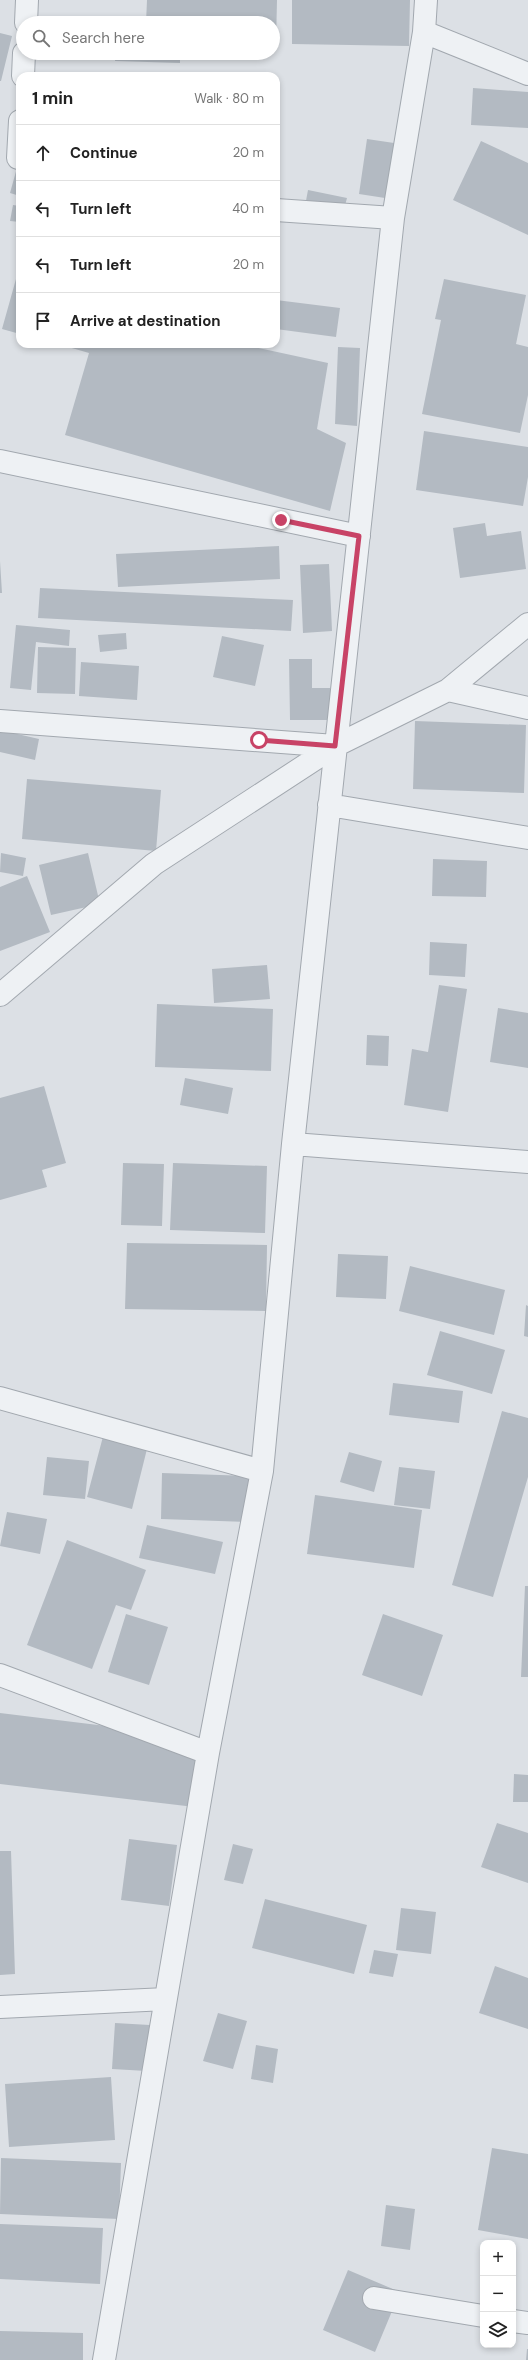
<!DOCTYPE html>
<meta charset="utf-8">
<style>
:root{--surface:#fff;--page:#f6f6f6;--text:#222;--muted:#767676;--line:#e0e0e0}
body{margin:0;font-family:"DM Sans",sans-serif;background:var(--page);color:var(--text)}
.controls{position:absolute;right:12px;bottom:12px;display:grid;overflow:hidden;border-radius:8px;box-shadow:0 2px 6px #0003}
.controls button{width:36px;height:36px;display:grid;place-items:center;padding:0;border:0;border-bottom:1px solid var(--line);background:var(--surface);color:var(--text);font:20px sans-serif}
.stop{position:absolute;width:12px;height:12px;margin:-9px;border:3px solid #c84366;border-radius:50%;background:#fff}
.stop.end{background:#c84366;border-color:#fff;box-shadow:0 1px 4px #0008}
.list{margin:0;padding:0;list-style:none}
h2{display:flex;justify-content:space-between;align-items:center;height:52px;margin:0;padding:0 16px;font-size:17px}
h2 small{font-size:13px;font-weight:400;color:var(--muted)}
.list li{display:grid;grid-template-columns:26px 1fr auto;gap:12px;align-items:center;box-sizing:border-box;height:56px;padding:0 16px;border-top:1px solid var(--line)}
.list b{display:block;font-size:15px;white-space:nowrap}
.list em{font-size:13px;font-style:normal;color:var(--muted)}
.icon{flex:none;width:22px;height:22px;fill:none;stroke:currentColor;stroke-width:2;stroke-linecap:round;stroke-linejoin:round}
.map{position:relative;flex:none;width:528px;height:2360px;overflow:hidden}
.search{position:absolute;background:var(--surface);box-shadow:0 2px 6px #0003;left:16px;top:16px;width:264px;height:44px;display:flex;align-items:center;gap:10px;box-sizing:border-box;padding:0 14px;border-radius:22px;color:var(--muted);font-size:15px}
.panel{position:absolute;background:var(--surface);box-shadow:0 2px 6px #0003;left:16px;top:72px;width:264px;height:276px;border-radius:12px}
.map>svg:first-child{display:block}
.building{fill:#b3bac2}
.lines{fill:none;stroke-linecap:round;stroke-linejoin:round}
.minor-casing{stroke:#a2a8af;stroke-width:24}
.minor{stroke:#eef1f4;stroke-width:22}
.route{stroke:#c84366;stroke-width:5}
</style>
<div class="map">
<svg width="528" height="2360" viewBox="0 0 528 2360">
<rect width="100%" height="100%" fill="#dce0e5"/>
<path class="building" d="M147,0H277L276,44H273V23H146Z
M292,0H410L409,46L292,44Z
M0,33L12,36L1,81H0Z
M116,53H180V63L115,61Z
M473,88L528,92V128L471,125Z
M367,139L394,143L385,198L359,194Z
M481,141L528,163V235L453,200Z
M20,157V196L10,193Z
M308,190L347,198L343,213L305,206Z
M13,205L20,206V222L10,221Z
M16,279L20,280V334L2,329Z
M444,279L526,295L516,344L528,347V395L520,433L422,414L441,320L435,319Z
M276,300L340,308L336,337L276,329Z
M58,344H146L160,348L161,344H240L328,363L317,429L346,443L330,511L65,435L89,353Z
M338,347L360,348L357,426L335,424Z
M424,431L528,447V477L523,506L416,490Z
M485,523L487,536L521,531L526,569L460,578L453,528Z
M279,546L280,579L118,587L116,554Z
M0,561L2,593H0Z
M329,564L332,631L303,633L300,565Z
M40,588L293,600L291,631L38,618Z
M16,625L70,630L69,646L36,642L31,690L10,688Z
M126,633L127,649L100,652L98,635Z
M222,636L264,645L255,686L213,677Z
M38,647L76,648L75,694L37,693Z
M289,659H312V688H330V720H290Z
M81,662L139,666L137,700L79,696Z
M415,721L526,725L524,793L413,789Z
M0,730L39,739L35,760L0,752Z
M27,779L161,790L156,851L22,839Z
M1,853L26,858L23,876L0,872Z
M88,853L100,904L51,915L39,865Z
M433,859L487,861L486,897L432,896Z
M27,876L50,932L0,951V887Z
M430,942L467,944L465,977L429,975Z
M267,965L270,999L214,1003L212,969Z
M439,985L467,989L448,1112L404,1105L412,1049L428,1052Z
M157,1004L273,1009L271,1071L155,1067Z
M498,1008L528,1013V1068L490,1062Z
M367,1035L389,1036L388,1066L366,1065Z
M185,1078L233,1088L228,1114L180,1105Z
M44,1086L66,1163L42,1170L47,1187L0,1200V1098Z
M123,1163L164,1164L162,1226L121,1225Z
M173,1163L267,1166L265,1233L170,1230Z
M127,1243L267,1245L266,1311L125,1309Z
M338,1254L388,1256L386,1299L336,1297Z
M410,1266L505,1290L494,1335L399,1311Z
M526,1305L528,1306V1337L524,1336Z
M440,1331L505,1350L492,1394L427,1375Z
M393,1383L463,1391L459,1423L389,1415Z
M502,1411L528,1418V1477L493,1597L452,1585Z
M105,1429L149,1441L132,1509L87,1497Z
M349,1452L382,1461L374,1492L340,1482Z
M47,1457L89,1461L85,1499L43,1495Z
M399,1467L435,1471L430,1509L394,1505Z
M162,1473L249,1476L248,1522L161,1519Z
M315,1495L422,1510L414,1568L307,1554Z
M7,1512L47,1519L40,1554L0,1546Z
M147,1525L223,1542L215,1574L139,1558Z
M67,1540L146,1570L131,1610L116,1605L92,1669L27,1645Z
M525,1586H528V1677H521Z
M126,1614L168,1627L149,1685L108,1672Z
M383,1614L443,1635L422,1696L362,1675Z
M0,1713L212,1739L203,1808L0,1784Z
M514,1774L528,1775V1802H513Z
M497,1823L528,1833V1883L481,1867Z
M129,1839L177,1845L169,1906L121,1900Z
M233,1844L253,1849L243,1884L224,1880Z
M0,1851H11L15,1974L0,1975Z
M265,1899L367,1925L354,1974L252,1948Z
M401,1908L436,1912L431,1954L396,1950Z
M374,1950L398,1954L393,1977L369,1973Z
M495,1966L528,1978V2029L479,2013Z
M218,2013L247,2021L233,2069L203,2061Z
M115,2023L167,2026L164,2072L112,2069Z
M256,2045L278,2049L273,2083L251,2079Z
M111,2077L115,2140L9,2147L5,2084Z
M492,2148L528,2154V2239L478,2230Z
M1,2158L121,2163L119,2219L0,2214Z
M386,2205L415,2209L410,2250L381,2246Z
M0,2224L103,2228L100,2284L0,2279Z
M348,2270L400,2292L375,2352L323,2330Z
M0,2331L83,2333V2360H0Z
M527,2349H528V2360H526Z"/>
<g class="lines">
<g class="minor-casing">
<path id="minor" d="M26,23L27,0
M424,32L528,74
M23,76L24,53
M18,158L20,121
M276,210L393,218
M0,461L359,536
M448,690L528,708
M0,721L335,746
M329,805L528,838
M0,995L154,864L335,746L448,690L528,624
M293,1144L528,1162
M0,1398L262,1471
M0,1675L208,1753
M0,2007L166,1999
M374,2298L483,2316
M513,2321L528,2323
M104,2360L208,1753L262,1471L293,1144L393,218L424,32L426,0"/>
</g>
<use href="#minor" class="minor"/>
</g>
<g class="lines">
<path class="route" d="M259,740L335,746L359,536L281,520"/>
</g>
</svg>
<div class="controls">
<button>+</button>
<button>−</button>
<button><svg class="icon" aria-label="layers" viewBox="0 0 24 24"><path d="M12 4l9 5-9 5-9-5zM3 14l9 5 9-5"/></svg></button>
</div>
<div class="stop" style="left:259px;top:740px"></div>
<div class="stop end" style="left:281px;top:520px"></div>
<div class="search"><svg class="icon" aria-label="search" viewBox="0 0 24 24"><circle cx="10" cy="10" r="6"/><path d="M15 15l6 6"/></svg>Search here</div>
<section class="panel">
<h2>1 min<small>Walk · 80 m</small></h2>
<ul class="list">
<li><svg class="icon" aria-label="ahead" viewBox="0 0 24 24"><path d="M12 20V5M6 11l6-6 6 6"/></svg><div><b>Continue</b></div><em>20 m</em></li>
<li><svg class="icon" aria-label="left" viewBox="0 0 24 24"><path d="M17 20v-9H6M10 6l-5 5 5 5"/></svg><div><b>Turn left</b></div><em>40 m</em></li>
<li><svg class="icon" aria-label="left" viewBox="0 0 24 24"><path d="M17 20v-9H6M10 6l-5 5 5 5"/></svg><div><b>Turn left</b></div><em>20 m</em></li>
<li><svg class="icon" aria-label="arrive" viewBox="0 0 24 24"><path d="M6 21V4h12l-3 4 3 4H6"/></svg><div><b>Arrive at destination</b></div></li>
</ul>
</section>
</div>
